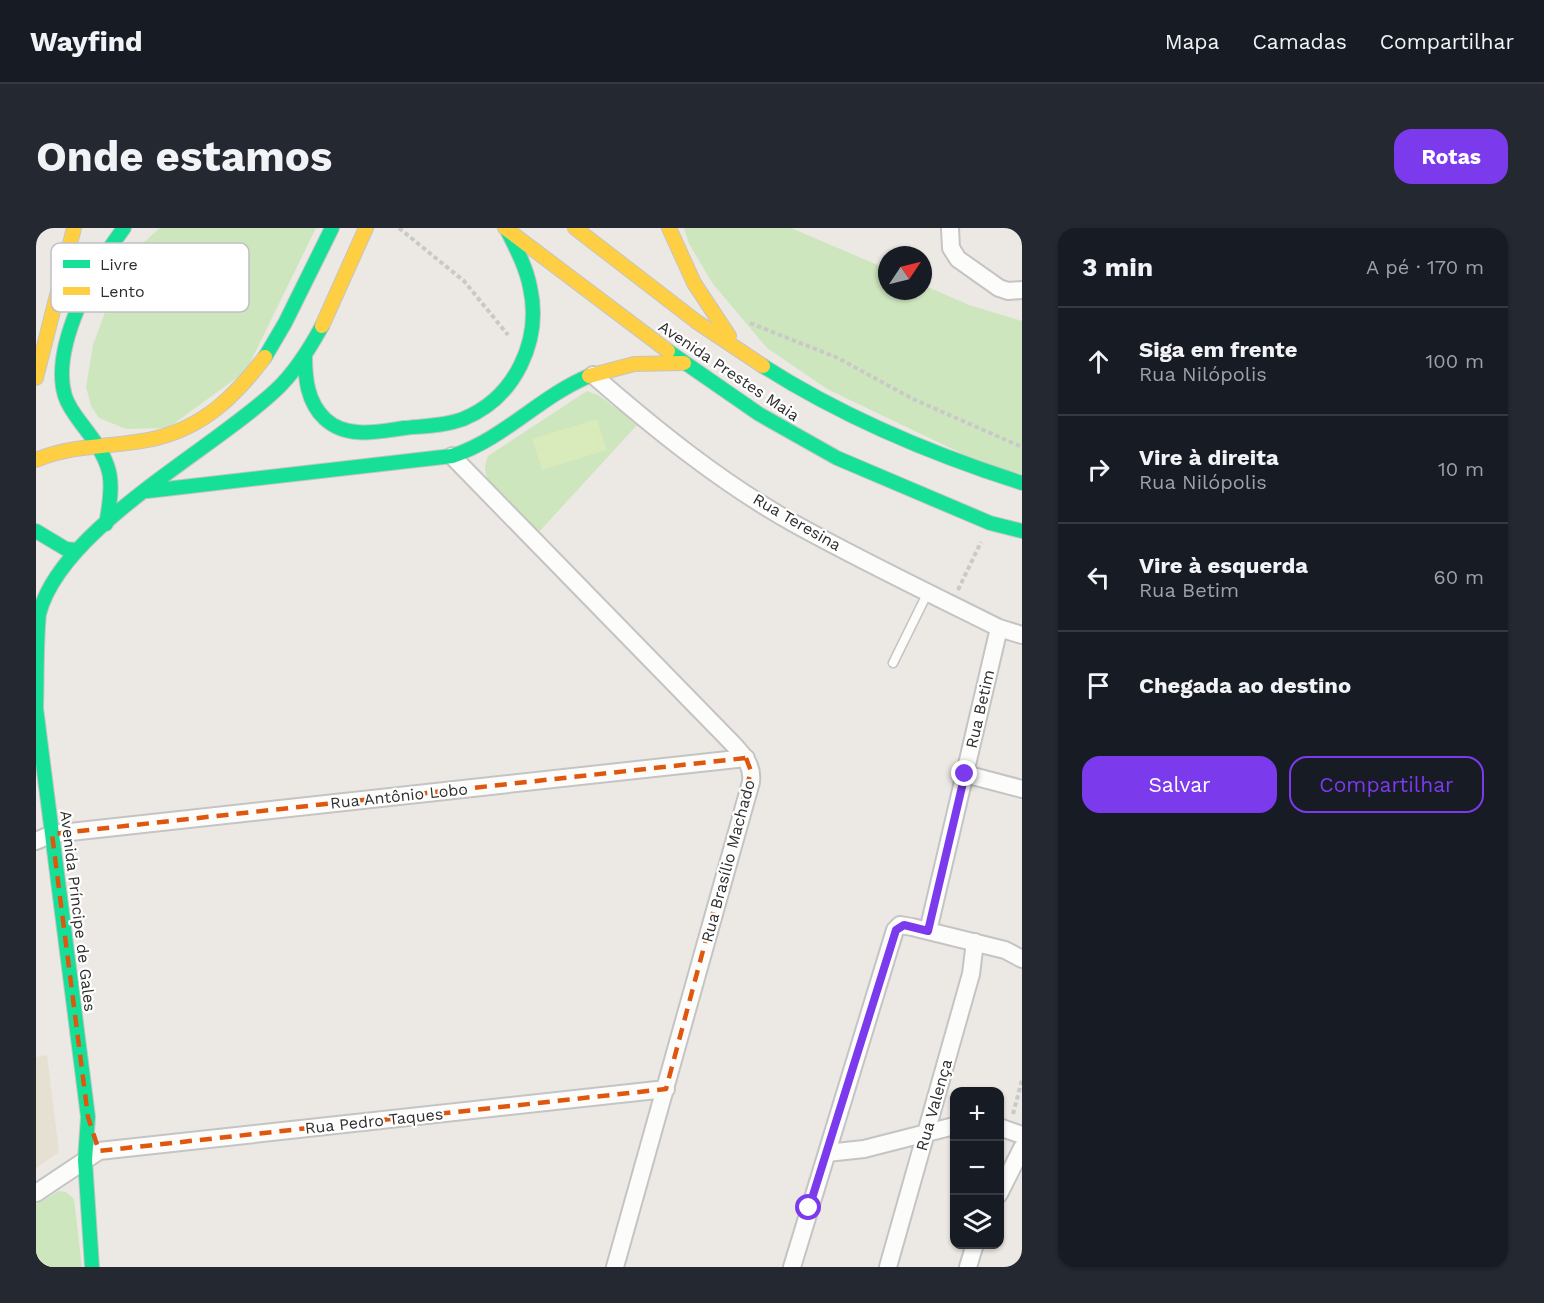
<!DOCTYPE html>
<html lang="pt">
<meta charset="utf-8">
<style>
:root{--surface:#171b24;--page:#242831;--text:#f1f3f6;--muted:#9ea1a6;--line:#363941;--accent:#7c3aed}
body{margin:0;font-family:"Work Sans",sans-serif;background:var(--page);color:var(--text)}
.controls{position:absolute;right:18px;bottom:18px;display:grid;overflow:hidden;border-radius:12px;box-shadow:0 2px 4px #0004}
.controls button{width:54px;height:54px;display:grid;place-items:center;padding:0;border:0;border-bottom:2px solid var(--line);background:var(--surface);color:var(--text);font:30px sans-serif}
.compass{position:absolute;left:842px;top:18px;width:54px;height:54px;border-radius:50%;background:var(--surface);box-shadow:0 2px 4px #0004;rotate:55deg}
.stop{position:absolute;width:18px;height:18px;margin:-14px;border:4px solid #7c3aed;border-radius:50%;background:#fff}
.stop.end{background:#7c3aed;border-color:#fff;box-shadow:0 2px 6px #0008}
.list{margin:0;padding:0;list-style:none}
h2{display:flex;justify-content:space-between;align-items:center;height:78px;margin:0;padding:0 24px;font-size:26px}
h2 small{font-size:20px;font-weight:400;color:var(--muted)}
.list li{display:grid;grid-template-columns:39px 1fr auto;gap:18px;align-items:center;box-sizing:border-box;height:108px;padding:0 24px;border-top:2px solid var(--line)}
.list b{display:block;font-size:22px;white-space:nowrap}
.list p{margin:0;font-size:20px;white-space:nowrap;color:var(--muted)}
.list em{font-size:20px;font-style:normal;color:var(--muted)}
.actions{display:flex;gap:12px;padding:18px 24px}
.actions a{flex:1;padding:14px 0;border:2px solid var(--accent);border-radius:18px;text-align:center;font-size:21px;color:var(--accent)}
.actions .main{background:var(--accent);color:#fff}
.icon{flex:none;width:33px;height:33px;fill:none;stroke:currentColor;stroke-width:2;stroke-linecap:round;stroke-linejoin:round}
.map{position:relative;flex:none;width:986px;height:1039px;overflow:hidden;border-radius:18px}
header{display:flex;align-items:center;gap:36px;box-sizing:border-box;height:84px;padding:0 30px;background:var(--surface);border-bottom:2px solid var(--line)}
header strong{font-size:28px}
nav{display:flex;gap:33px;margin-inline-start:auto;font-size:21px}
.intro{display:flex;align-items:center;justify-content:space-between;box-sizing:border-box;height:144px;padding:0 36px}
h1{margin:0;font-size:42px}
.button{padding:15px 27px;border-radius:18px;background:var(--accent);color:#fff;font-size:21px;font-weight:700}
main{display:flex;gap:36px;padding:0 36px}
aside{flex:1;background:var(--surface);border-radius:18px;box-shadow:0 2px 4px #0004}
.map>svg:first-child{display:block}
.education{fill:#e6e0d3}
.green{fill:#cee6be}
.pitch{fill:#d9eabb}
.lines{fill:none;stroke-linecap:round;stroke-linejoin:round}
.lane-casing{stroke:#c5c4c5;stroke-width:11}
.street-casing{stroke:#c5c4c5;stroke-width:20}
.fast-casing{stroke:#c6c5c4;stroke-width:16}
.slow-casing{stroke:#c6c5c4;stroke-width:16}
.path{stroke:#c9c9c8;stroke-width:4;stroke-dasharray:4.5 3;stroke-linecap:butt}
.lane{stroke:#fcfcfb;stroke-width:8}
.street{stroke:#fcfcfb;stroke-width:16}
.fast{stroke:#16e098;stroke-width:14}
.slow{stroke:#ffcf43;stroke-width:14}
.route{stroke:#7c3aed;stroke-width:8}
.marked{fill:none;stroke:#df570e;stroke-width:4.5;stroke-dasharray:12 8;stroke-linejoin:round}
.labels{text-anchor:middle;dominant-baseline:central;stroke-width:4.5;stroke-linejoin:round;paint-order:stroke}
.street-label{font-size:16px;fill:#2e2e2e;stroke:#fff}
.key{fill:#fff;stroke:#c0c0c0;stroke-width:1.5}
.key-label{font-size:16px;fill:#2e2e2e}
</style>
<header>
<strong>Wayfind</strong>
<nav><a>Mapa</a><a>Camadas</a><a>Compartilhar</a></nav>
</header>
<div class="intro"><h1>Onde estamos</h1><a class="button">Rotas</a></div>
<main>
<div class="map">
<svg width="986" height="1039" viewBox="0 0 986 1039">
<rect width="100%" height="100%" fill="#ece8e4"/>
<path class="education" d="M11,827L23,924L0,940V829Z"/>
<path class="green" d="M124,0H280L210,143L132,200L90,201L63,190L55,178L50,159L57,117L88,32Z
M648,0H755L851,41V63H887V57L933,77L986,93V246L954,239L791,161L731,120L677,56L653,16Z
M551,163L562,167L602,196L502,305L455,257C449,248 447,239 452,228Z
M23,963L30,964L38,971L46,1039H0V976Z"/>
<path class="pitch" d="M561,191L571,222L506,242L496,211Z"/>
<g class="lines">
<g class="lane-casing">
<path id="lane" d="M857,435L892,364"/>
</g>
<g class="street-casing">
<path id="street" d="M914,0L915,20L922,31L963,60L972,63L986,62
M557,147C620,202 687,256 759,296C826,333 895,366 963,400L986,407
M416,228L697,516C708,528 717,537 715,554L579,1039
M929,546L986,561
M0,613L16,606L710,530
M892,703L963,400
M963,899L986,907
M791,925L828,921L918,898
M0,965L63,923L630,861
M963,966L986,920
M756,1039L859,702L864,697L876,699L969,722L986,731
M852,1039L935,746L939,714
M932,1039L939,1016"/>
</g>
<g class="fast-casing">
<path id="fast" d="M632,123L723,186L801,230L954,295L986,303
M269,127C269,150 271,174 289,191C311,211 341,204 368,200C388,198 408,198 427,191C479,170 506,113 494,59C490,39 481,22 472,4
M229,129L249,95L296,0
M727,138C807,189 895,226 986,255
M112,263L416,228C468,211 503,169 553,148
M70,296C78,254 78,238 51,203C43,192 33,181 29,168C14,119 59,38 88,0
M0,303L30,321L40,322
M0,480L52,889L49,932L56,1039
M0,482C1,453 0,414 3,386C25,300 177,222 241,161C260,143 274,120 286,98"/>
</g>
<g class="slow-casing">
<path id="slow" d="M469,0L632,123
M539,0L661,94L727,138
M633,0L658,55L693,108
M286,98L330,0
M553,148L598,136L648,135
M0,150L38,0
M0,232C40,215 80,220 121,210C169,198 200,167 229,129"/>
</g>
<path class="path" d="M363,0L428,53L472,107
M714,95L802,130L877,171L986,219
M922,362L945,314
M977,886L986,852"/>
<use href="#lane" class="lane"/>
<use href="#street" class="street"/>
<use href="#fast" class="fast"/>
<use href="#slow" class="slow"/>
</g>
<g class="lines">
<path class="route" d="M773,980L860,702L868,697L892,703L929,546"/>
</g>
<path class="marked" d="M710,530L715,543L630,861L63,923L52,889L16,606Z"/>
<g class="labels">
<g class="street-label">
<text transform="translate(693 143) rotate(34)">Avenida Prestes Maia</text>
<text transform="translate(761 294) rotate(30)">Rua Teresina</text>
<text transform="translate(944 481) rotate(-77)">Rua Betim</text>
<text transform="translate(363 568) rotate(-6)">Rua Antônio Lobo</text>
<text transform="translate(692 633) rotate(-75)">Rua Brasílio Machado</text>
<text transform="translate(42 683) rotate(83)">Avenida Príncipe de Gales</text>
<text transform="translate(898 877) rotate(-74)">Rua Valença</text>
<text transform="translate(338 893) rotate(-6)">Rua Pedro Taques</text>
</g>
</g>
<rect x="15" y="15" width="198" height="69" rx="9" class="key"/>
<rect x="27" y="32" width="27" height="8" fill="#16e098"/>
<rect x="27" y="59" width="27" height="8" fill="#ffcf43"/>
<g class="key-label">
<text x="64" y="42">Livre</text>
<text x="64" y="69">Lento</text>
</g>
</svg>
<div class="controls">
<button>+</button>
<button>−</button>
<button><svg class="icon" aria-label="layers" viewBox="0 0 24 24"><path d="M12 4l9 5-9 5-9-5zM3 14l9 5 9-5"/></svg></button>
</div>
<svg class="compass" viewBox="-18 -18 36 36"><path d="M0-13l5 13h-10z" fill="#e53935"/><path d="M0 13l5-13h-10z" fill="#9ea1a6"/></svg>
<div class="stop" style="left:773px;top:980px"></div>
<div class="stop end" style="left:929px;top:546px"></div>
</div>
<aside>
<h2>3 min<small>A pé · 170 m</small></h2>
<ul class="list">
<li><svg class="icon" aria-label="ahead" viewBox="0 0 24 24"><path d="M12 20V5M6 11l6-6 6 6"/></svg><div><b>Siga em frente</b><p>Rua Nilópolis</p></div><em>100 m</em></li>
<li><svg class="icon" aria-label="right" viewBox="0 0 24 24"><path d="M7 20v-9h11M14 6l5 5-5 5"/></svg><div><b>Vire à direita</b><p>Rua Nilópolis</p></div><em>10 m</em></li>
<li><svg class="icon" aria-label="left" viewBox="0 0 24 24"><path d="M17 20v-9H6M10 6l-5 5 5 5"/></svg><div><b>Vire à esquerda</b><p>Rua Betim</p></div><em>60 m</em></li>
<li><svg class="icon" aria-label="arrive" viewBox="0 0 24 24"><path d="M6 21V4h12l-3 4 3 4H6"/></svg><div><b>Chegada ao destino</b></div></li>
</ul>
<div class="actions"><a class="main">Salvar</a><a>Compartilhar</a></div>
</aside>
</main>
